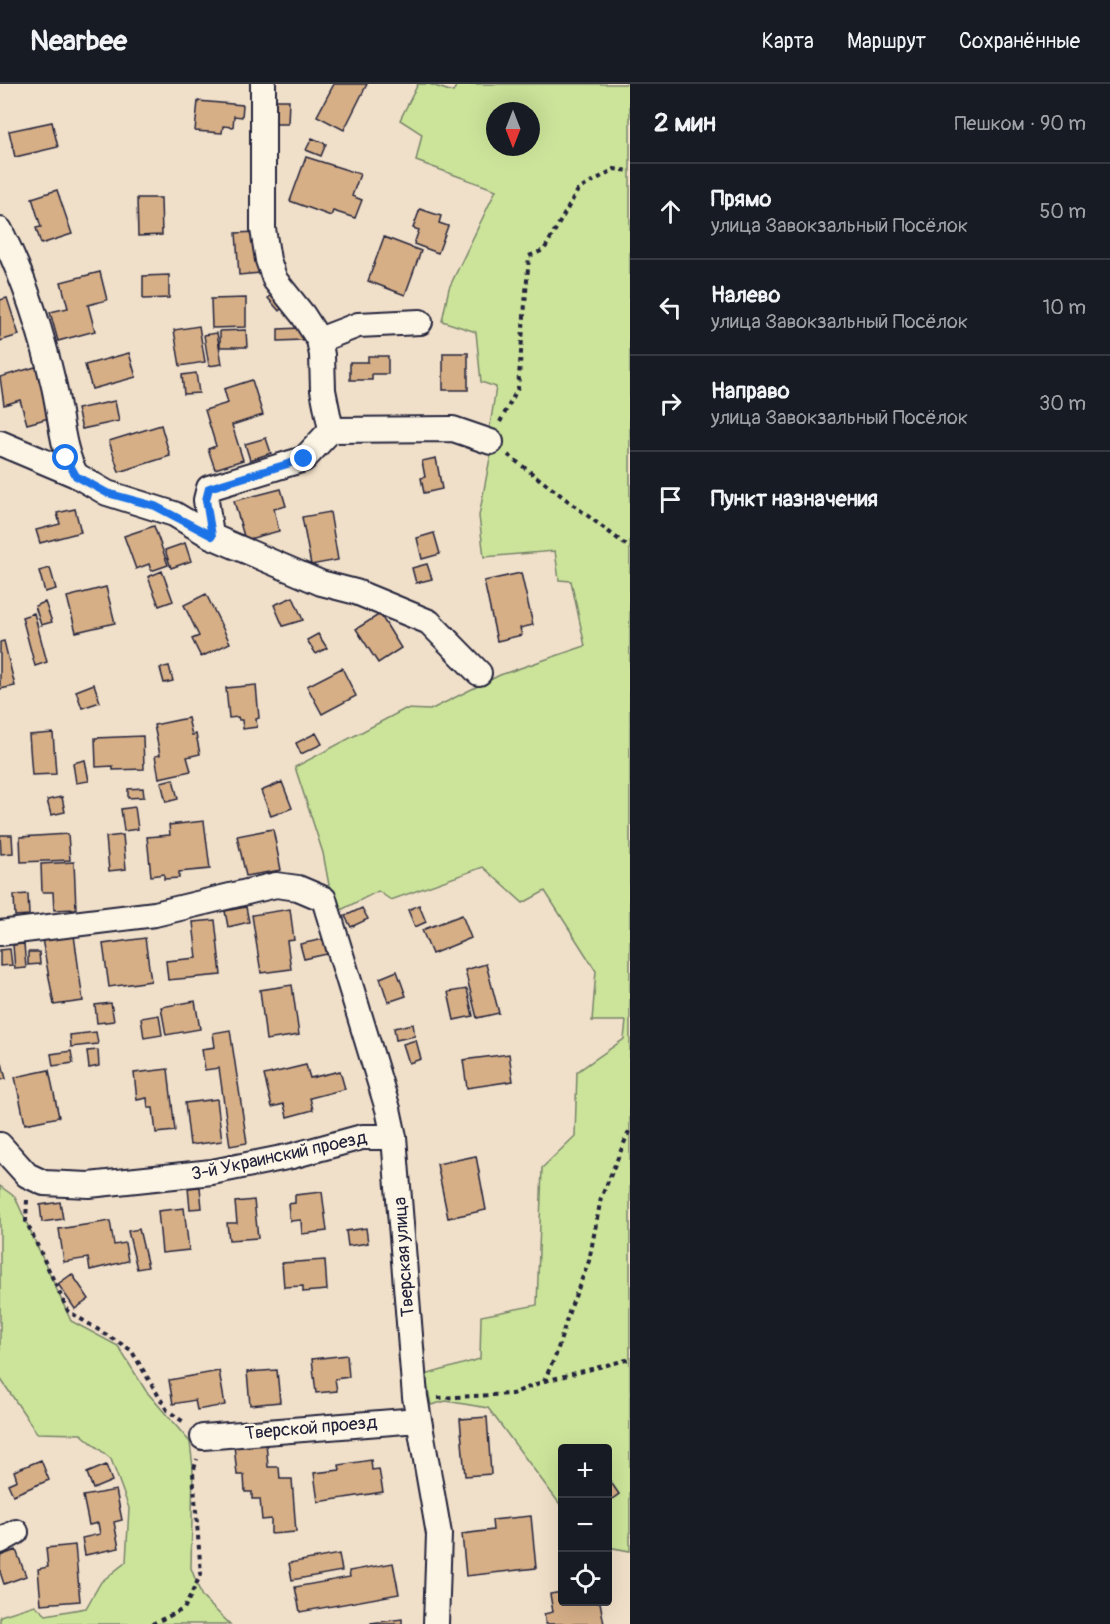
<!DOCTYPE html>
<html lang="ru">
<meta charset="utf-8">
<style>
:root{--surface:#171b24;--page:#20242c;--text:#f1f3f6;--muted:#9ea1a6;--line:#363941}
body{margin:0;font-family:Pangolin,sans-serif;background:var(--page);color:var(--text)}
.controls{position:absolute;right:18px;bottom:18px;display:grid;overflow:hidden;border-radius:6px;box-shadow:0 6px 24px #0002}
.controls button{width:54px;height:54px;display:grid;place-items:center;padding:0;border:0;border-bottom:2px solid var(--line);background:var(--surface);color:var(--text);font:30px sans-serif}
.compass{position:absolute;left:486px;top:18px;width:54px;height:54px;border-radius:50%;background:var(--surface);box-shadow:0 6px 24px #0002;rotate:180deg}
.stop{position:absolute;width:18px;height:18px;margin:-14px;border:4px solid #1a73e8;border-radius:50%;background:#fff}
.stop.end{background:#1a73e8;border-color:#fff;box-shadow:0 2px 6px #0008}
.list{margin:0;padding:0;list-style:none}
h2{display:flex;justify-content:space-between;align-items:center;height:78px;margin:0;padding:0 24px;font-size:26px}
h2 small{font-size:20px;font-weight:400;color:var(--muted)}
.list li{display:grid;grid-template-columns:39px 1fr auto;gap:18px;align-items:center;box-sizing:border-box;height:96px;padding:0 24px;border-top:2px solid var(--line)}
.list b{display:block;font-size:22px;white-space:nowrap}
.list p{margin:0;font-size:20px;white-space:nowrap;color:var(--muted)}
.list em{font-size:20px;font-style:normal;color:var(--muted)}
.icon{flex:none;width:33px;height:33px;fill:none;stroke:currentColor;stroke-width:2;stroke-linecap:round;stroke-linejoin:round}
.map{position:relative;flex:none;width:630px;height:1540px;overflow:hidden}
header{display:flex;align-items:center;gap:36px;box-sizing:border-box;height:84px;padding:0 30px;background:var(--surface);border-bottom:2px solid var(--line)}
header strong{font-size:28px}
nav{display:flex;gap:33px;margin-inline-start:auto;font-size:21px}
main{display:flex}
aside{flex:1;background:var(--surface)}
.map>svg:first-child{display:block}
.green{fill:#cce49a;stroke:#77836a;stroke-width:1.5;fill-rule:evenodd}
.building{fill:#d6af87;stroke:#22223b;stroke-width:1.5}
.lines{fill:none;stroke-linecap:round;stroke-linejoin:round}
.street-casing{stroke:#22223b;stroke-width:28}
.path{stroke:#22223b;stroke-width:4;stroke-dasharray:4.5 4.5;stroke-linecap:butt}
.street{stroke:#fcf5e5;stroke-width:24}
.route{stroke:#1a73e8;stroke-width:8}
.labels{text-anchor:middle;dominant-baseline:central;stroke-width:4.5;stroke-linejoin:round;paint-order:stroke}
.street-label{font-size:18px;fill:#22223b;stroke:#fcf5e5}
</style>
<header>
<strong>Nearbee</strong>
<nav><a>Карта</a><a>Маршрут</a><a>Сохранённые</a></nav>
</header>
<main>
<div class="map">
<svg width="630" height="1540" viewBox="0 0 630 1540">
<rect width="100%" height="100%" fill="#f1e0c9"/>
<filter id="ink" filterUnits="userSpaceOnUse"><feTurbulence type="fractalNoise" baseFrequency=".0167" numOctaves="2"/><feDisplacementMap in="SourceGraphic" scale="12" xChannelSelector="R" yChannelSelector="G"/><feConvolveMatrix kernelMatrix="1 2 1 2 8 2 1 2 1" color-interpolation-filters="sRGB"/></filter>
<g filter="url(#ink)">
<path class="green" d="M418,0H429L453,8L457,0H630V1467L608,1463V1364H562V1423L488,1324L446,1317L431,1321L425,1291L480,1275L481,1232L537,1221L542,1084L575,1052L577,988L624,955L626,937H592L596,887L545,807L523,819L483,783L391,816L378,807L339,827L331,812L323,769L295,683L405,625L430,626L500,591L585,562L571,497L559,496L555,467L484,473L479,432L491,369L489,349L496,303L481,298L476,248L442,237L449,204L496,106L416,77L422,50L400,36ZM495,27H531V63H495Z
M0,1102L15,1113L71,1237L118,1262L146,1307L190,1358L193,1384L191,1484L202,1513L230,1540H0V1532L35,1521L46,1531L86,1524L101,1498L126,1478L129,1424L111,1375L81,1350L37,1349L0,1294Z"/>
<path class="building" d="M334,0H367L344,46L317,32Z
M274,16H289L288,40H273Z
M198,17L243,21L242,33L234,32L233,43L223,42L222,49L195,47Z
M52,38L58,63L15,73L9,47Z
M312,54L326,60L321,72L306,66Z
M306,73L360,90L352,112L362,116L355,134L333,127L331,132L290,117Z
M57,106L72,150L41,160L36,144L41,143L32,114Z
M137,114H161L162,151L138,152Z
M420,125L441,132L439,139L448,142L438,169L414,160L419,146L413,144Z
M257,148L260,189L239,191L236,149Z
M384,153L421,167L405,211L368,197Z
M100,188L107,216L88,221L95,247L58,257L50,228L68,224L61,198Z
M169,191V214L143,215V192Z
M273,210L284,222L279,227L268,214Z
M7,214L19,251L0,257V216Z
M246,214V243L212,244L211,215Z
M199,242L205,278L180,282L174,246Z
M301,244L302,256L278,257V245Z
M246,246L247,263H220V247Z
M217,249L222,280L209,282L204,251Z
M129,269L136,293L92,305L85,281Z
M443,269H468V306H443Z
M368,272H388V290H372V296H350V278H368Z
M39,282L46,306L42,307L49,334L27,340L20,316L4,321L0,293Z
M196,289L199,309L184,310L182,291Z
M252,296L263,331L232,341L243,376L215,385L208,365L216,362L205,326L228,319L224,305Z
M115,317L119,337L82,345L77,325Z
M161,341L170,372L119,388L109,357Z
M266,354L271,369L250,376L245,360Z
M436,374L442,405L424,409L421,394L425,393L422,377Z
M281,405L286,422L274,425L279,447L245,456L234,417Z
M75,425L81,448L40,459L36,446L60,440L57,429Z
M330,428L338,476L311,481L302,433Z
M154,442L168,481L151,487L149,480L136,485L124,452Z
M434,449L440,470L422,475L417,454Z
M185,459L191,477L171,484L165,466Z
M427,480L432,495L416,499L412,484Z
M50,484L56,505L45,508L39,487Z
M162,487L173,517L159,522L148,493Z
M521,489L533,541L520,544L522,551L497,557L484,497Z
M106,503L115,539L76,548L67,513Z
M206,510L230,559L201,573L192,555L199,552L184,521Z
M293,513L303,536L283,542L274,521Z
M45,518L52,538L41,541L35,522Z
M34,529L47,578L35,582L22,533Z
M380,530L401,564L378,579L356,545Z
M318,550L327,564L316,570L307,556Z
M4,557L15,602L0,605V558Z
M169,582L173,597L164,599L160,584Z
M342,584L356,612L322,630L307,602Z
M94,600L100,618L82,624L76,607Z
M256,601L259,634L256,635L257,643L243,645L242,636H239L238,633L229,634L226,604Z
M188,634L192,651L196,650L200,670L187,673L191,687L159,694L155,672L160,671L154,641Z
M53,649L56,690L32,691L29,651Z
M316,649L322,660L301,670L296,659Z
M143,652L144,685L113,686V682L96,683L95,654Z
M85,676L89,697L76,699L73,679Z
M173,695L178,715L166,718L161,698Z
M282,698L292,724L271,732L261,707Z
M143,704L144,713L128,714V705Z
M62,713L65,728L51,731L47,716Z
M135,723L138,745L124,747L121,725Z
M204,737L210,785L179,788V794L164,795V790L151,792L147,753L170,751L169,741Z
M273,745L281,786L246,792L237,752Z
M68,750L70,776L21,778L20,753Z
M0,751H12L13,769L1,770Z
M123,751L126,785L109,787L106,753Z
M74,778L76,825L54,826L53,808H42L41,780Z
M28,810L29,831L15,832L14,811Z
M419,821L426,838L415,843L408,826Z
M246,823L249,838L228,843L225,827Z
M362,824L368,835L351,843L345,832Z
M290,825L294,856L287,857L291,885L261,889L252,831Z
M462,831L471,854L432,870L422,846Z
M215,836L221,891L168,896L166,877L197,874L193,838Z
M74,851L83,917L54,921L42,855Z
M145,854L151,897L109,903L103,860Z
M324,855L327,870L304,875L300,860Z
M24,860L26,884L15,885L13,861Z
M10,865L12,881L0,882V866Z
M28,868H39L40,880L28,881Z
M486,880L499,929L477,934L465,886Z
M397,887L406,912L388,918L380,894Z
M292,901L299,951L266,956L260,906Z
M467,905L473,932L454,936L448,908Z
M195,917L200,945L166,951L161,923Z
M111,919L114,937L97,939L95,921Z
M159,931L162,951L144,954L141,934Z
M413,940L415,952L396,956L394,944Z
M230,946L247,1059L230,1062L219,984L205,986L202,965L215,963L213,949Z
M96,948L98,960L71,963L70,951Z
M416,956L421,975L409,979L403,960Z
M98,966L99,982L89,984L87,967Z
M71,967L73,979L53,982L51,970Z
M509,970L513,997L467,1004L463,976Z
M0,979H2L6,995L0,996Z
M306,981L310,994L340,987L345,1005L310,1014L313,1026L287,1033L284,1020L272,1023L264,991Z
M168,985L175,1047L156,1049L153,1024H148L147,1014L137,1016L134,989Z
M49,986L59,1033L25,1040L15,993Z
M217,1015L222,1057L190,1061L185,1019Z
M476,1072L486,1126L448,1134L437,1080Z
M200,1103L202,1124L190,1125L188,1104Z
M322,1108L327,1147L302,1150L301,1136L290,1137L288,1120L295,1119V1111Z
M254,1116L258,1154L229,1156L227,1139H237L235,1118Z
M60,1118L63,1135L42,1138L40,1121Z
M184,1124L189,1166L162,1169L158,1127Z
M110,1137L114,1161L125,1159L128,1177L90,1186L88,1174L64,1178L59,1145Z
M366,1144L368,1159L348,1162L346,1147Z
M139,1145L148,1183L137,1185L128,1147Z
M325,1176L327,1206L303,1208V1202L284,1203L282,1179Z
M72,1190L89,1215L75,1225L58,1200Z
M347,1271L349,1293L335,1295L337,1307L316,1309L312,1275Z
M277,1286L280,1318L250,1321L247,1288Z
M219,1287L225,1321L197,1326L195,1316L173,1320L169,1296Z
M487,1333L491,1390L465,1392L460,1335Z
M266,1358L268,1383H279L280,1395H292L296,1448L271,1450V1435L262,1436L260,1415H252V1408H245L244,1391H237L234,1361Z
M41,1376L49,1396L13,1411L8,1400L17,1396L14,1387Z
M371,1376L372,1386L379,1385L383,1408L318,1418L314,1389L340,1386L339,1381Z
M106,1381L112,1397L93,1405L87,1389Z
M608,1394L619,1410L608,1418Z
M116,1406L122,1436L114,1438L119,1464L85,1471L82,1454L100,1450L98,1439L89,1441L83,1412Z
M531,1432L536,1484L466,1492L462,1450L493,1446L492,1436Z
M75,1461L80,1517L41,1520L38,1485L48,1483L46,1464Z
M16,1466L26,1492L4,1500L0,1488V1472Z
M339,1470L342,1487L292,1496L289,1479Z
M393,1479L399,1510L300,1528L295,1503L350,1493L349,1487Z
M562,1508V1518H600L604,1540H546L544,1530L553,1528L550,1510Z
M402,1535V1540H371V1539Z"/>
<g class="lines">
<g class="street-casing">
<path id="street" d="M263,0V145L268,176L275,196L303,231L319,256L322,271L323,306L331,346
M0,146C24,193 41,247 53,298C61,329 61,364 76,391
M319,256L358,241L420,238
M0,359L76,391L107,409L174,430L211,452L321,499L356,508L429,538L479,589
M211,452L206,416L209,404L304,375L331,346L453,345L491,358
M0,849L155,830L276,801L298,804L324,815L388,1025L394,1053L415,1313L439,1450L436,1540
M0,1061L27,1091L44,1099L89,1101L212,1088L292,1072L362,1053H394
M203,1353L418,1336
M0,1457L16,1448"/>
</g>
<path class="path" d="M500,338L518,304L529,172L544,166L578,106L614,85L630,87
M508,371L630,464
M27,1116L26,1137L68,1227L131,1266L167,1326L185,1339
M545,1297L630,1275
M438,1314L512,1310L544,1297L556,1271L569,1228L589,1177L601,1114L630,1045
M152,1540L184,1525L201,1490L193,1389L197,1375"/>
<use href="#street" class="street"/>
</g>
</g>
<g class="lines" filter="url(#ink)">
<path class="route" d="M66,374L76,392L107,409L155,422L212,452L206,416L209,404L304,375"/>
</g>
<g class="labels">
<g class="street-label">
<text transform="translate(279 1072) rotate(-12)">3-й Украинский проезд</text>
<text transform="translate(404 1173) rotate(-94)">Тверская улица</text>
<text transform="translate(311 1344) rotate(-5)">Тверской проезд</text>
</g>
</g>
</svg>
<div class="controls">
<button>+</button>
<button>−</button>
<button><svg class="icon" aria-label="locate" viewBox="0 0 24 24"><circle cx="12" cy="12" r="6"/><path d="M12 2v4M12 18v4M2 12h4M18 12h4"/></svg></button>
</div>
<svg class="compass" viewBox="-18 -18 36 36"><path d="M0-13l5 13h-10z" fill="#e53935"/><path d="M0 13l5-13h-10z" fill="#9ea1a6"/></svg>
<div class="stop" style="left:66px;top:374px"></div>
<div class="stop end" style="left:304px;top:375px"></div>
</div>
<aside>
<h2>2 мин<small>Пешком · 90 m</small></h2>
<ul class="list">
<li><svg class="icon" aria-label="ahead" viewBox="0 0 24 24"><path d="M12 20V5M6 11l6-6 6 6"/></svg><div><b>Прямо</b><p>улица Завокзальный Посёлок</p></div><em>50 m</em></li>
<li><svg class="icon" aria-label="left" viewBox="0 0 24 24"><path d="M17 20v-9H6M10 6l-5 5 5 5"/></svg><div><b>Налево</b><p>улица Завокзальный Посёлок</p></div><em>10 m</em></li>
<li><svg class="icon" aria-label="right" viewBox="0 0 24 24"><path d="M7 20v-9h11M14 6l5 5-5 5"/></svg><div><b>Направо</b><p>улица Завокзальный Посёлок</p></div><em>30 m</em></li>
<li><svg class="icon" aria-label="arrive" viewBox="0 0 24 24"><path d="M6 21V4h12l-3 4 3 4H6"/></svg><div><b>Пункт назначения</b></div></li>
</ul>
</aside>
</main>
